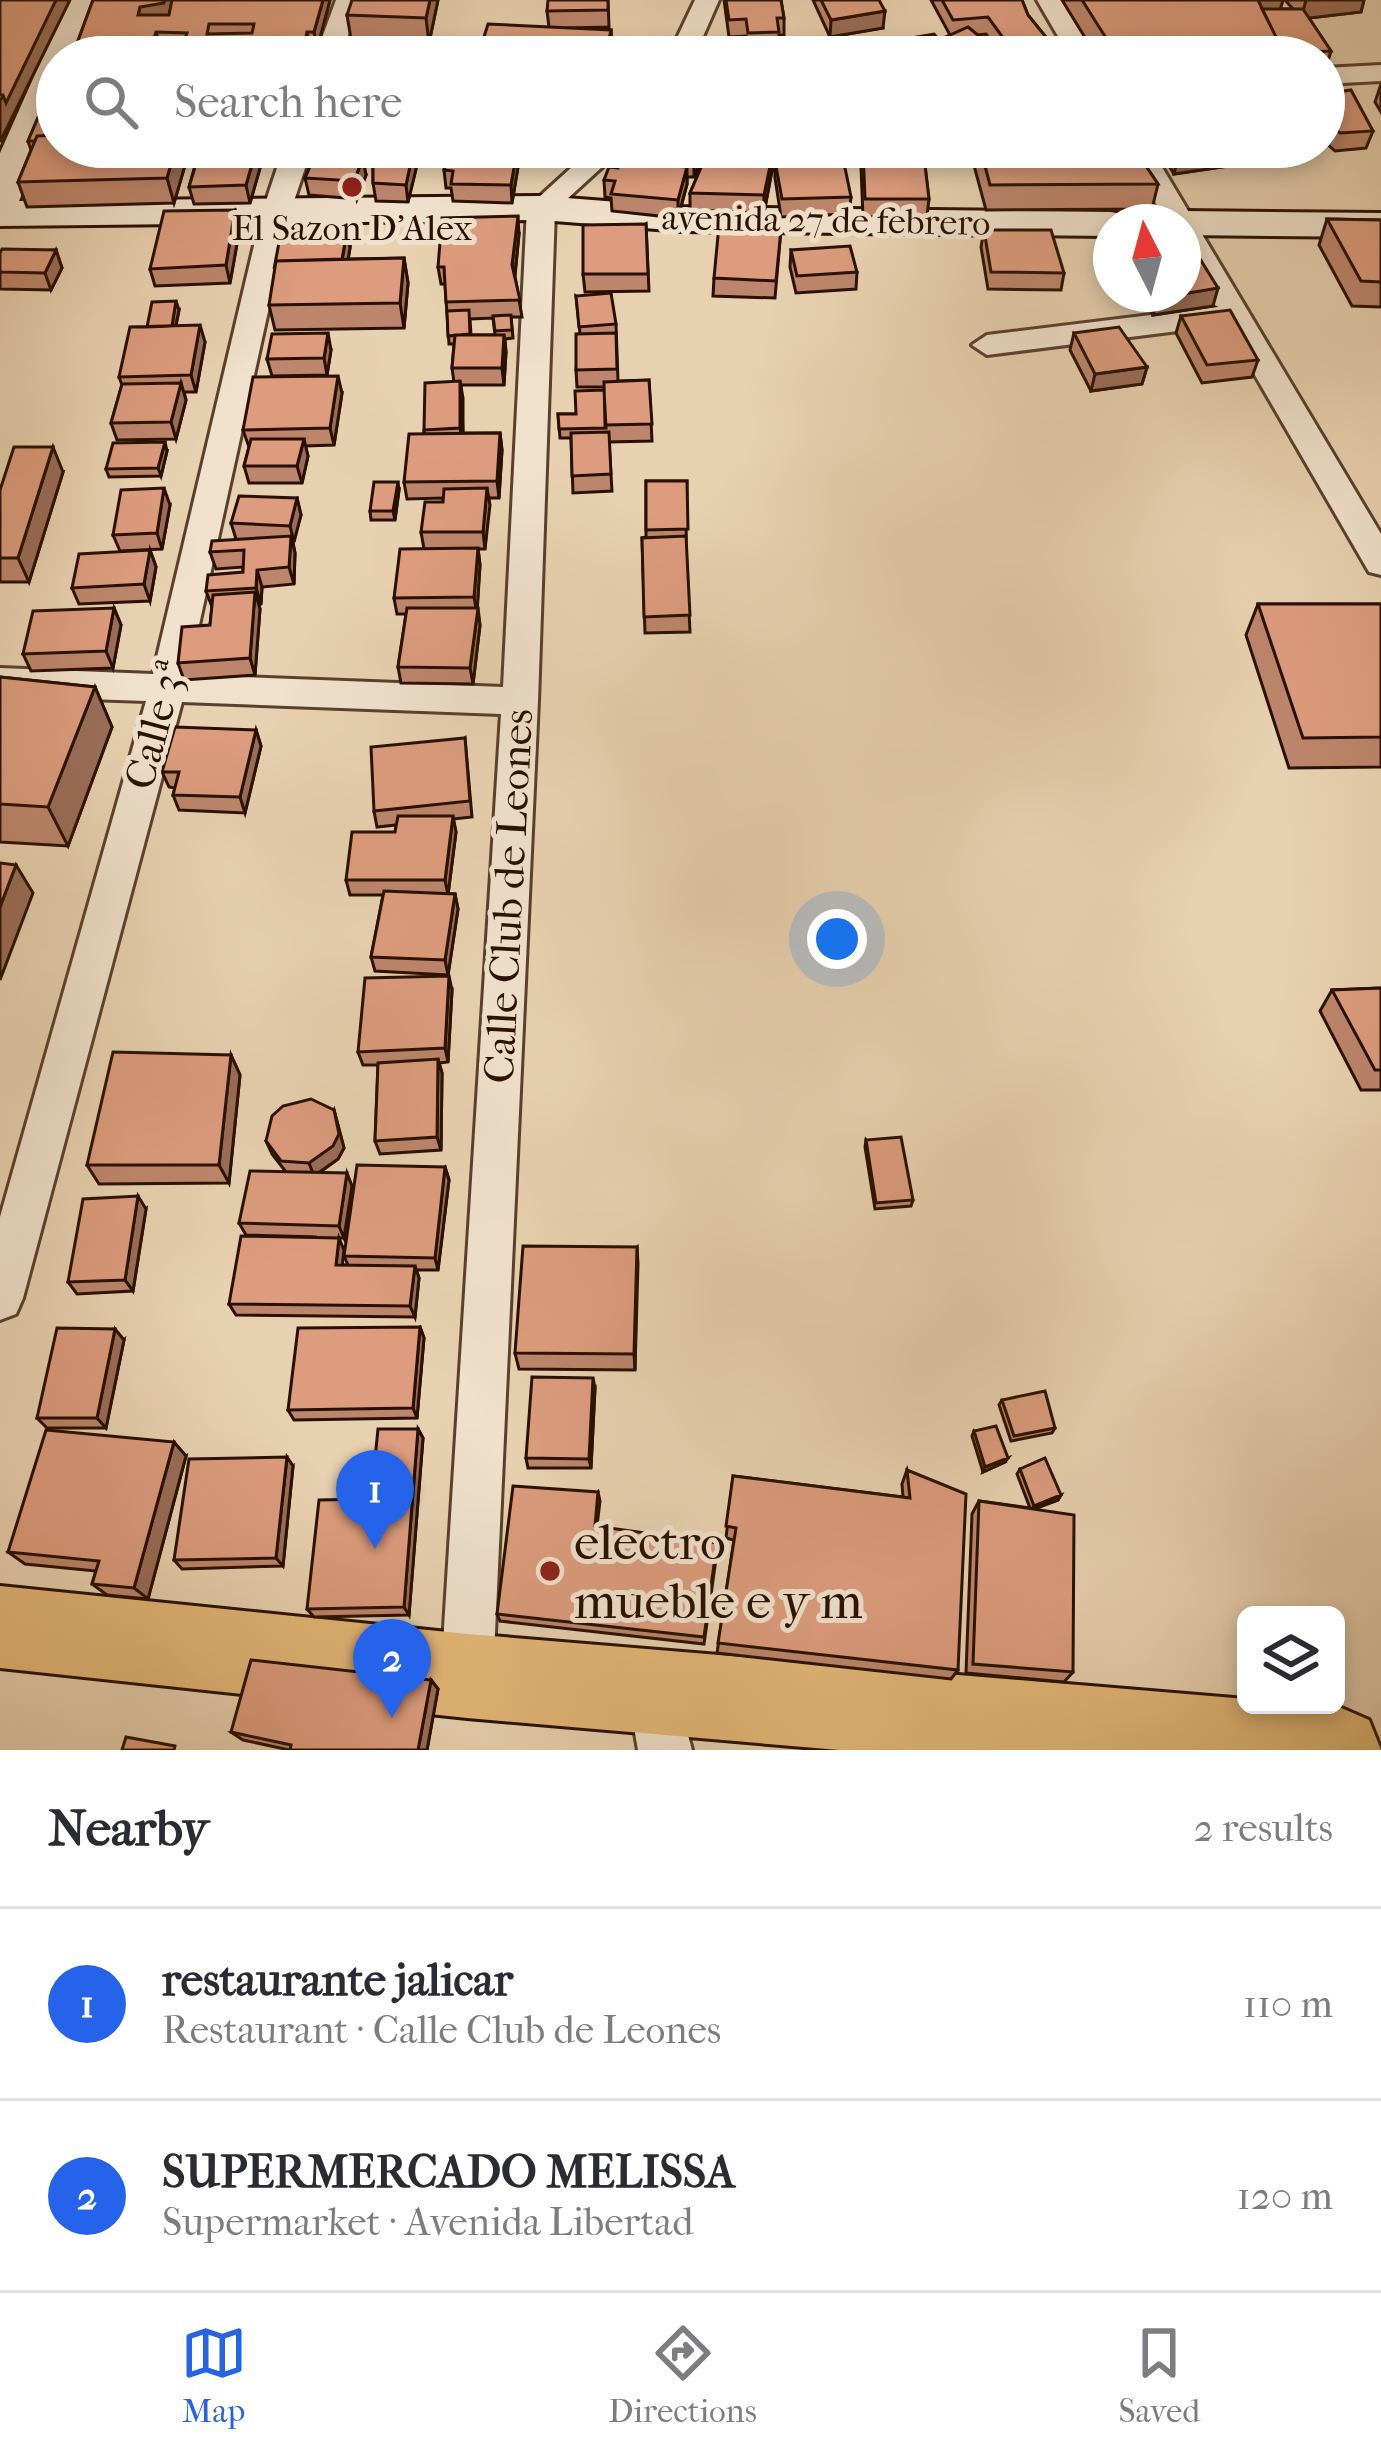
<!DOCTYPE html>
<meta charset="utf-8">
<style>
:root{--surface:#fff;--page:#f7f7f7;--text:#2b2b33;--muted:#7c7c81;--line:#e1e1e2;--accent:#2563eb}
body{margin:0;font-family:"IM FELL French Canon",serif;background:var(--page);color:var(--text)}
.controls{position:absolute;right:36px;bottom:36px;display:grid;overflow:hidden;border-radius:18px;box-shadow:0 6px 18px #0003}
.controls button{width:108px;height:108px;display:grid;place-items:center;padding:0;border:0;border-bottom:3px solid var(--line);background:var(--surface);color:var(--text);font:60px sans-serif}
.compass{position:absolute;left:1093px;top:204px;width:108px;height:108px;border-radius:50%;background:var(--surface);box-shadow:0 6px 18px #0003;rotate:354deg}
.you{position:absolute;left:837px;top:939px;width:42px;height:42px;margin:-30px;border:9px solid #fff;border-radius:50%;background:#1a73e8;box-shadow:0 0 0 18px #1a73e833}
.badge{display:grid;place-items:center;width:78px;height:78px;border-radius:50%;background:var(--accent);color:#fff;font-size:39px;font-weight:700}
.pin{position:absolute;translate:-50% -99px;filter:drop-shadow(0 3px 6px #0008)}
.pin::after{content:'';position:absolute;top:63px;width:42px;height:36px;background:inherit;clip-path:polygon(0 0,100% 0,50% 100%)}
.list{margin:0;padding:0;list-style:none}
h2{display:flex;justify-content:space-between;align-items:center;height:156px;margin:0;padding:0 48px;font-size:51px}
h2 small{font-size:39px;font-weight:400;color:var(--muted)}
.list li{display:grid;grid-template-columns:78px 1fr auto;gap:36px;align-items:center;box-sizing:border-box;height:192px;padding:0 48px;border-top:3px solid var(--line)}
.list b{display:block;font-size:45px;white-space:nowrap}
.list p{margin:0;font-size:39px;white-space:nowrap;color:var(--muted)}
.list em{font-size:39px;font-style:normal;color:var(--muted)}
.icon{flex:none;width:66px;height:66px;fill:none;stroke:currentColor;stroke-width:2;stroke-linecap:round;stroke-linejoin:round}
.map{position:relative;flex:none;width:1381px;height:1750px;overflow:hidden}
.search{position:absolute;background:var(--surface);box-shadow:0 6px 18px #0003;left:36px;right:36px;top:36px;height:132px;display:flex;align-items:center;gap:30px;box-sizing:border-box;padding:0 42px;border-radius:66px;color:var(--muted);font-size:45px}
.sheet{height:540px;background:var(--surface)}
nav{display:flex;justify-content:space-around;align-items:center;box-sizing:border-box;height:168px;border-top:3px solid var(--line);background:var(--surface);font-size:33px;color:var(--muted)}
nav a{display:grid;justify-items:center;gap:6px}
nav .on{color:var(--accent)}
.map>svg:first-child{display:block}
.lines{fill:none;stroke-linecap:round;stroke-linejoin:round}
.minor-casing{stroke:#59402c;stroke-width:6}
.secondary-casing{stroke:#291000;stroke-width:6}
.primary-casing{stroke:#291000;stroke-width:6}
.minor{fill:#f0e1cc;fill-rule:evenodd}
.secondary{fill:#f0e1cc;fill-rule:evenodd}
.primary{fill:#e4b878;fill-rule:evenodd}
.wall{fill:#bd866c;stroke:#291000;stroke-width:3;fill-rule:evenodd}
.shaded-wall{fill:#9a6d58;stroke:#291000;stroke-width:3}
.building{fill:#dc9c7d;stroke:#291000;stroke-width:3;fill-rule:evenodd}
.poi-dot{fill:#8f2418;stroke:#f0e1cc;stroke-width:4.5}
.labels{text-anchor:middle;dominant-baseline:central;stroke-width:10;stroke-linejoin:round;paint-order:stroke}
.far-street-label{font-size:36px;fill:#291000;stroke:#f0e1cc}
.far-poi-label{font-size:36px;fill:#291000;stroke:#f0e1cc}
.street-label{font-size:42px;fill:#291000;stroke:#f0e1cc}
.near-poi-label{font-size:51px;fill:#291000;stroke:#f0e1cc;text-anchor:start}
</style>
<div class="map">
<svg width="1381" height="1750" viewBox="0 0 1381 1750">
<rect width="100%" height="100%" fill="#e8d1b0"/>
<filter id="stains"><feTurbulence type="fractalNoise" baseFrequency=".00167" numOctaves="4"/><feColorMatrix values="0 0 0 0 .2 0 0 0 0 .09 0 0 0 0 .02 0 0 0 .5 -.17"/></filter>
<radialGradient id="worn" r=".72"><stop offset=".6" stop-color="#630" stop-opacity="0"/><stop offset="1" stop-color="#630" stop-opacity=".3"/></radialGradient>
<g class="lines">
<g class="minor-casing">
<path id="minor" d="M336,0H360L341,57H315Z
M695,0H719L694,57H668Z
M1037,0H1061L1096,57H1070Z
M1381,65V81L1324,84V68Z
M284,147H312L289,216L188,675L503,687L527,208L594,147H624L555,210L538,701L493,1676L485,1694L467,1702L449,1694L441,1676L501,714L182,702L23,1298L16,1314L0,1320V1217L146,701L0,696V668L153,674L261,216Z
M1122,147H1150L1381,534V575L1369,572L1226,325L987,355L972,345L987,335L1216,307L1183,251V222H1167Z
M654,1667L672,1675L692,1750H638L628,1693L636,1675Z"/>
</g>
<g class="secondary-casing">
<path id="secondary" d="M68,0H104L80,57H57V112L19,201L541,196L682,207L1111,212L1126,215L1130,222H1111V236L682,231L541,220L0,226V153Z
M1183,211L1381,213V237L1183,235V222H1163L1168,214Z"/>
</g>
<g class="primary-casing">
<path id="primary" d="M0,1586L467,1634L1246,1699V1705L1339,1707L1369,1720L1381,1750H839L467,1718L0,1668Z"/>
</g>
<use href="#minor" class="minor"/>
<use href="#secondary" class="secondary"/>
<use href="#primary" class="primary"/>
</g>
<path class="wall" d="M93,0H330L317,49H310L308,57H180L181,49H161L167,50L169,57H72Z
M438,0L429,43L351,39L347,15Z
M608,0L609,27L567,28L611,30L612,57H479V53L549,27L547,11Z
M724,0H781L784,18V35H779V49L750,50L722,57L747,45L746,36L729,37Z
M813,0H879L883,28L830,37Z
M931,0H1022L1028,15L1062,57H1002L986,34L977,35L982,49L961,57H906L901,52L903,57H850L851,44L899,40H939L950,35Z
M1062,0H1283L1280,9H1293L1285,0H1364L1361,12L1309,18L1331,51L1326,68H1324V57H1097Z
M57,73V147H186L188,155L174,203L27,207L18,182L31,150L28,141Z
M1381,84V112L1375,102Z
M1324,94L1373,131L1366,148L1335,151L1324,141Z
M196,147H266L250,203L194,204L189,187L198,155Z
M322,147H377L375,152H413L416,169L408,202L376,201L373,183V154L323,152Z
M482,147L483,153L518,167L512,203L453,201L451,188H446L444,170L469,153Z
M700,147V163L694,177H687V184L678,218L612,211L611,198L605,197L604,180L613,167V159Z
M710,147H821L820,159L851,197L849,214L781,217L775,178V165H773L764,213L690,210V193Z
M877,147H952L951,157L924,158L929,199L927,216L863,217L861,167L863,149H877Z
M969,147H1133L1158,184L1152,209L986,210Z
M1158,147H1273L1234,149L1229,166L1174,174Z
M366,175L357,199L309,195L305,178Z
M235,210L240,227L230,283L155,286L150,269Z
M1327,219L1381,220V307L1352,306L1319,245Z
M646,224L649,291L585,292L583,274Z
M781,229L775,298L713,296L714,278Z
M984,230L1064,273L1061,290L988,289L981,247Z
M519,234L515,276L522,317H511L513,338L505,339L506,352L504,385H461L463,433H500L502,450L499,498H489L485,549H478L480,565L477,608L480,625L473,684L401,683L398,667L406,614H397L394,598L424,549L421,532L443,502V498L407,499L404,482L424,433V430L454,382L452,368L454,344H449L445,284H441L438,267ZM493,318L495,335H471L470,319Z
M350,248L348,259L404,258L408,283L404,328L275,330L269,305Z
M56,250L62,268L51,290L0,289V253Z
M791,250L857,272L856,289L796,293L790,267Z
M1142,294H1183L1213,306L1153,315Z
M576,296L616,324L618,381L649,380L652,441L609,442L612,491L573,493L571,438H560L558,414H576L604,390V387H577L576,370L580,334Z
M179,310L176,326L205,342L196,392H184L186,400L176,439L117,440L111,423L122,385L119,377L147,327Z
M1181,316L1258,360L1252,377L1202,383L1176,333Z
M1074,333L1147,367L1142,384L1091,391L1070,350Z
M331,350L327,375L272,376L267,359Z
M342,393L334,445L305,446L308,456L302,483H249L244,466L249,447L243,430Z
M167,451L161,476L109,477L106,469Z
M63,472L29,582H0V490Z
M646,481H687L686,546L690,632L645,633L642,538L646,537Z
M399,490L395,520H371L370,511Z
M297,498L301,515L293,542L295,553L294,584L262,587L261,604L259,605L260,609L255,675L184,680L178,663L210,625L212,607L206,591L243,572V567L216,569L210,552L236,539L231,523Z
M170,505L162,549L120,551L113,535Z
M150,550L156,567L150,601L79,604L72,588Z
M1258,604H1381V767L1289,768L1246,635Z
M114,608L121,625L113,668L31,671L23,654Z
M0,677L95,687L112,727L68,846L0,842Z
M256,730L261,746L245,813L179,810L173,795L175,788L169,787L162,772Z
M465,738L472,817L453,819L456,832L448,894H455L458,909L448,975L375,971L371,957L383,895H350L346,880L395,832L396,825L377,827L374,811Z
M1381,988V1090H1361L1320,1011L1332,990Z
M452,990L448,1062L439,1063L442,1073L441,1150L380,1154L375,1141L378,1065H363L358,1052Z
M231,1055L240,1075L229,1183L99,1184L87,1165Z
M334,1110L344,1148L338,1159L319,1173L352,1186L344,1238H339L342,1265H348L344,1256L445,1167L449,1180L438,1270H416L419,1278L415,1317L236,1315L229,1304L313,1237L246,1235L239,1223L286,1172L272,1154L266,1141Z
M866,1140L913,1200L911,1206L875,1209L865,1147Z
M146,1209L133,1291L77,1294L68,1282Z
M637,1247L635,1370L519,1369L515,1353Z
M420,1327L424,1338L417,1418L294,1420L288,1410Z
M124,1340L106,1428H47L37,1418Z
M595,1388L591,1468H528L526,1458Z
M1002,1400L1055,1428L1052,1433L1011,1441L999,1405Z
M418,1429L423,1438L409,1615L314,1617L307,1609L371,1499Z
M974,1431L1005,1462L983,1472L972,1436Z
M186,1456L148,1599L107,1595L92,1584L96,1571L25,1564L8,1552Z
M293,1466L283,1566L182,1569L174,1560Z
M1020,1469L1061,1495L1058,1500L1034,1509L1073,1672L1064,1682L966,1673L972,1514L979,1501L1030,1508L1017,1474Z
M907,1470L958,1670L951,1679L717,1653L734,1540L726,1538L733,1476L903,1497L902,1484Z
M598,1492L600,1501L597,1526L717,1552L704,1644L500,1621L497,1614Z
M431,1680L438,1689L427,1750H289L243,1740L231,1732Z"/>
<path class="shaded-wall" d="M56,0H70L0,142V101Z
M164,0H172L168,20L138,15L140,7Z
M323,0H330L317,49L314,32Z
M430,0H438L429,43L426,18Z
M1229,0H1283L1280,10L1258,12Z
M1306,0H1364L1361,12L1301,19Z
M885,11L883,28L830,37L831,20Z
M611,30L612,57H605Z
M156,32L161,49L150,50Z
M307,32L310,49L308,57H301Z
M984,40L982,49L961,57H938Z
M176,147H186L188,155L174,203L167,178Z
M257,147H266L250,203L246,185Z
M700,147V163L694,177V160Z
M774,147L773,165L764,213V195Z
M1234,149L1229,166L1174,174L1178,156Z
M517,150L518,167L512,203L511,185Z
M413,152L416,169L408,202L406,185Z
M363,158L366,175L357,199L354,181Z
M687,167V184L678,218V200Z
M235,210L240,227L230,283L226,265Z
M518,216L519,234L514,283L512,265Z
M347,231L350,248L344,284L341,267Z
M56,250L62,268L51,290L45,273Z
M404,258L408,283L404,328L400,303Z
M1218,288L1213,306L1153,315L1158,297Z
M176,301L179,310L173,338L171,330Z
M200,325L205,342L196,392L191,375Z
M328,333L331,350L327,375L324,358Z
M504,335L506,352L504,385L502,368Z
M1147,367L1142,384L1091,391L1095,374Z
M338,376L342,393L334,445L330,428Z
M460,381L463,398V445L460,428Z
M181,383L186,400L176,439L171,422Z
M500,433L502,450L499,498L497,481Z
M304,439L308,456L302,483L297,466Z
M165,442L167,451L161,476L158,468Z
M53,447L63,472L29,582L18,558Z
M398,482L399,490L395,520L393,511Z
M164,488L170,505L162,549L157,533Z
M487,488L490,505L485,549L483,532Z
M297,498L301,515L294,542L290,526Z
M291,536L295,553L294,584L289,567Z
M478,548L480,565L477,614L474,597Z
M150,550L156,567L150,601L144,584Z
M257,570L262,587L261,604L256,588Z
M255,592L260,609L255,675L250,658Z
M114,608L121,625L113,668L106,651Z
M478,608L480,625L473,684L470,668Z
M95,687L112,727L68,846L48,807Z
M256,730L261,746L245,813L240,797Z
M453,816L456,832L448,895L445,880Z
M16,865L33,893L0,980V907Z
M455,894L458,909L448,975L445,960Z
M449,976L452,990L448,1062L445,1048Z
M231,1055L240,1075L229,1183L219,1165Z
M438,1059L442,1073L441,1150L437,1137Z
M334,1110L344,1148L338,1159L314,1176L309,1163Z
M445,1167L449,1180L438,1270L435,1258Z
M347,1173L352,1186L344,1238L339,1226Z
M138,1196L146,1209L133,1291L125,1280Z
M339,1238L344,1250L341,1277L336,1265Z
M637,1247L638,1264L635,1370L634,1354Z
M415,1266L419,1278L415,1317L410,1306Z
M420,1327L424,1338L417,1418L413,1408Z
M115,1329L124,1340L106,1428L97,1418Z
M593,1378L595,1388L591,1468L589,1459Z
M418,1429L423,1438L409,1615L404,1607Z
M174,1442L186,1456L148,1599L134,1588Z
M287,1457L293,1466L283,1566L276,1558Z
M1008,1458L1005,1462L983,1472L985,1467Z
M1061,1495L1058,1500L1031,1510L1034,1506Z
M431,1680L438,1689L427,1750H418Z"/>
<path class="building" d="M0,0H56L6,103L3,95H0Z
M93,0H164V3L140,7L138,15H169L172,0H323L314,32H307L301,57L179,55L187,33L156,32L150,50H167L164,57H72ZM209,24H254L252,33L207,34Z
M352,0H430L426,18L347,15Z
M548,0H608V10L547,11Z
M726,0H781L784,18H777L779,32L748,33L746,19L729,20Z
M821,0H879L885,11L831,20Z
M942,0H1022L1028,15L1062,57H1017L988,17L953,20Z
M1082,0H1258L1280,45L1115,52Z
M1262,9H1303L1331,51L1278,53L1280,45Z
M488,24L611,30L605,57L479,53Z
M968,27L984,40L938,57H915L899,40L934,34L939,40Z
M352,42H404L399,57H348Z
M898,42L903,57H854L851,44Z
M722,45H750V53L789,52L790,57H722Z
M57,73V135L37,136L35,141H28Z
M1351,90L1373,131L1340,133L1330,124L1324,125V94Z
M57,135V147H176L167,178L18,182L37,136Z
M201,147H257L246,185L189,187Z
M470,147H481L480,153L517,150L511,185L451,184L453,171L444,170L446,160H454L456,153H469Z
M618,147H699L694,160L663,157L660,165L687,167L678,200L611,194L615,181L604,180L609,167L618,168L621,160L613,159Z
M710,147H821V149L774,147L764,195L690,193Z
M980,147H1133L1158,184L990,185Z
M1173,147H1233L1234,149L1178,156Z
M923,148L929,199H865L863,149Z
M373,152H413L406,185L373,183Z
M315,155L363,158L354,181L305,178Z
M843,158L851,197L782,199L775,161Z
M235,210L226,265L150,269L164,211Z
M518,216L512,265L520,300L446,302L444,267H438L442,218Z
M1327,219L1381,220V282L1361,281Z
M646,224L648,274H583V225Z
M719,225L781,229L776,281L714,278Z
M984,230H1051L1064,273L991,272Z
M347,231L342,259L276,261L274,269L281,232Z
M1184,233L1218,288L1183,294Z
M850,246L857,272L797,276L791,250Z
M2,249L56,250L45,273L0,272V253Z
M404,258L400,303L269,305L276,261Z
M611,293L616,324L579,327L576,296Z
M176,301L172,326L147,327L152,302Z
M469,310L470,334L448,336L447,311Z
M1230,310L1258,360L1207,365L1181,316Z
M511,315L512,330L495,331L493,316Z
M200,325L191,375L119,377L130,327Z
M1119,327L1147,367L1095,374L1074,333Z
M328,333L324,358L267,359L272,334Z
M616,333L617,369L576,370V334Z
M455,335H504L502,368H452Z
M338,376L330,428L243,430L253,377Z
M649,380L652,424L605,425L604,382Z
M460,381V428L424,430L425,383Z
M181,383L171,422L111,423L122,384Z
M604,390L606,428L559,429L558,414H576L575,391Z
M609,432L611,474L572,476L571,433Z
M500,433L497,481L404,482L409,434Z
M251,439H304L297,466H244Z
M165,442L158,468L106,469L113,443Z
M14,447H53L18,558H0V490Z
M646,481H687L688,529L646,530Z
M374,482H398L393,511H370Z
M164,488L157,533L113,535L121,490Z
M487,488L483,532H421L425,502H443L444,489Z
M239,496L297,498L290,526L231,523Z
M291,536L289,567L257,570L256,588L206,591L208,575L243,572L244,550L210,552L212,541Z
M686,536L690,615L644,617L642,538Z
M478,548L474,597L394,598L400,549Z
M150,550L144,584L72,588L79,554Z
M255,592L250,658L178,663L182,627L210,625L213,595Z
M1258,604H1381V737L1303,738Z
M114,608L106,651L23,654L33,611Z
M407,608H478L470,668L398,667Z
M0,677L95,687L48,807L0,804Z
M175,727L256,730L240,797L173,795L179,772H162Z
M465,738L470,801L374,811L371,747Z
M398,816H453L445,880H346L352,832H395Z
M0,863L16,865L0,907Z
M384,891L455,894L445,960L371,957Z
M449,976L445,1048L358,1052L365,978Z
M1381,988V1070H1375L1332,990Z
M113,1052L231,1055L219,1165H87Z
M438,1059L437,1137L375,1141L378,1063Z
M311,1099L334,1110L339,1134L333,1146L309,1163L281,1161L266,1141L272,1116L283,1106Z
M901,1137L913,1200L876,1203L866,1140Z
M357,1165L445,1167L435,1258L344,1256Z
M250,1171L347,1173L339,1226L239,1223Z
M138,1196L125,1280L68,1282L83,1199Z
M241,1236L339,1238L336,1265L415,1266L410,1306L229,1304Z
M523,1246L637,1247L634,1354L515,1353Z
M420,1327L413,1408L288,1410L298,1328Z
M57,1328L115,1329L97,1418H37Z
M532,1377L593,1378L589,1459L526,1458Z
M1045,1391L1055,1428L1014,1436L1002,1400Z
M996,1426L1008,1458L985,1467L974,1431Z
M378,1429H418L404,1607L307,1609L319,1500L371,1499Z
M46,1430L174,1442L134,1588L92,1584L99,1561L8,1552Z
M287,1457L276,1558L174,1560L189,1459Z
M1045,1458L1061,1495L1034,1506L1020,1469Z
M907,1470L966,1494L958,1670L718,1643L736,1528L726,1526L733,1476L910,1498Z
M513,1486L598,1492L595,1526L717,1543L704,1637L497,1614Z
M979,1501L1074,1515L1073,1672L973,1664Z
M251,1660L431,1680L418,1750H290L291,1745L231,1732Z
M126,1737L175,1746L174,1750H122Z"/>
<g class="poi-dot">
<circle cx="352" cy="187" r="12"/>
<circle cx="550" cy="1571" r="12"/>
</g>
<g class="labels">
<g class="far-street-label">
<text transform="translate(826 220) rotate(1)">avenida 27 de febrero</text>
</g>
<g class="far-poi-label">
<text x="352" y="228">El Sazon D'Alex</text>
</g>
<g class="street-label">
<text transform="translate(156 724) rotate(-75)">Calle 3ª</text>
<text transform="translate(509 896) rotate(-87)">Calle Club de Leones</text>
</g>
<g class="near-poi-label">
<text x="574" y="1542">electro<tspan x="574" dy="59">mueble e y m</tspan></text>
</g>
</g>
<rect width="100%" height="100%" filter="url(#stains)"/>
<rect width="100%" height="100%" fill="url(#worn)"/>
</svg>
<div class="controls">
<button><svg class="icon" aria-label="layers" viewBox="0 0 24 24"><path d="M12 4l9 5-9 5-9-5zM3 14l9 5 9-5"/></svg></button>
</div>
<svg class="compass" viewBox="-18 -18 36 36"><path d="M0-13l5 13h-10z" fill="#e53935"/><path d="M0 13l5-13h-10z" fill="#7c7c81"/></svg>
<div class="you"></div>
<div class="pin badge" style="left:375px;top:1549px">1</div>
<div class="pin badge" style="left:392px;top:1718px">2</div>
<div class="search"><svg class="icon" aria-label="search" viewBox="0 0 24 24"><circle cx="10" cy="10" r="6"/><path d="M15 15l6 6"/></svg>Search here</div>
</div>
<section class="sheet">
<h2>Nearby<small>2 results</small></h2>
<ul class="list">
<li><span class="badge">1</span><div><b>restaurante jalicar</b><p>Restaurant · Calle Club de Leones</p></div><em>110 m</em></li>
<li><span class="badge">2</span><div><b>SUPERMERCADO MELISSA</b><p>Supermarket · Avenida Libertad</p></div><em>120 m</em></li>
</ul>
</section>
<nav>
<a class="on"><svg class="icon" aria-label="map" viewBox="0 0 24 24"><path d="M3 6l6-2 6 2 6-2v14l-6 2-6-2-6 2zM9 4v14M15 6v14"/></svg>Map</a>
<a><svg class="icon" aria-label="directions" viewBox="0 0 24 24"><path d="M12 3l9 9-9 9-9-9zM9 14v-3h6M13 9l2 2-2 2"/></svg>Directions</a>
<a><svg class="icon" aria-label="saved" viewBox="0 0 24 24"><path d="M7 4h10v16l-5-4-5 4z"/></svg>Saved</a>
</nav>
